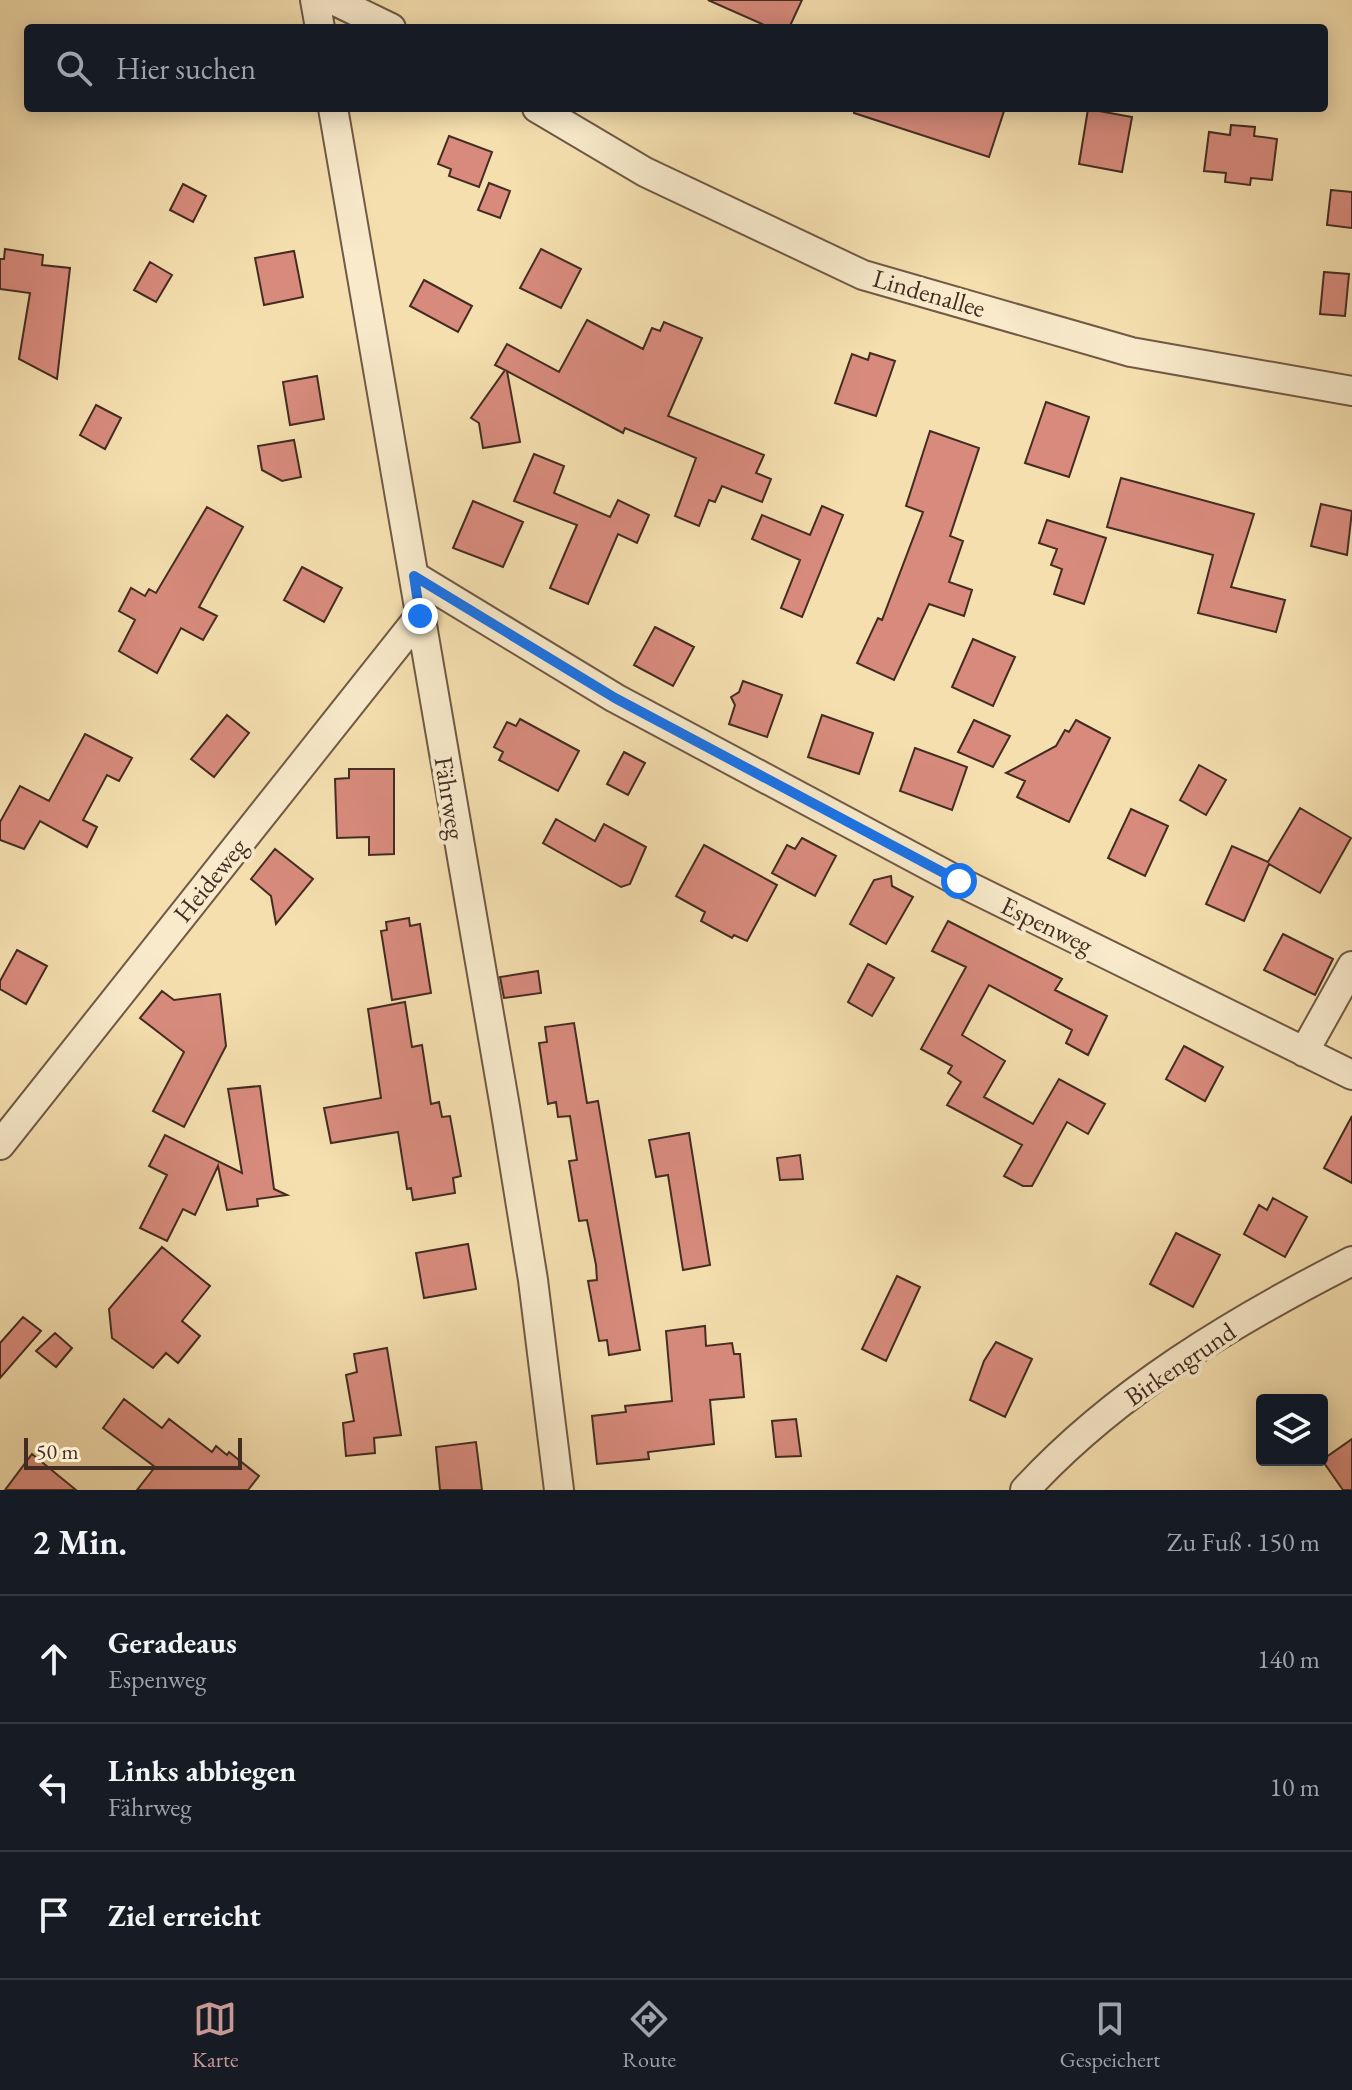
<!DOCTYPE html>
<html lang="de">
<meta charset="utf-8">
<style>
:root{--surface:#171b24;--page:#242831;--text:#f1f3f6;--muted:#9ea1a6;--line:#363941;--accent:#c59692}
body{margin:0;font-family:"EB Garamond",serif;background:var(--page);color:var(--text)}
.controls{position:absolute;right:24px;bottom:24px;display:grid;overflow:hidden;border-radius:8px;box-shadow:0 4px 20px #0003}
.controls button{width:72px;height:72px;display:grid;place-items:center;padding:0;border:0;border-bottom:2px solid var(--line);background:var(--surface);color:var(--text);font:40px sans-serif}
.scale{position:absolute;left:24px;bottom:20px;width:218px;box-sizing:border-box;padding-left:8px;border:4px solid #432c22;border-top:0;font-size:22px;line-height:28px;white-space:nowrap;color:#432c22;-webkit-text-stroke:6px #f8eacb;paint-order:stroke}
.stop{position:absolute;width:24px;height:24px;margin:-18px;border:6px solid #1a73e8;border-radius:50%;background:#fff}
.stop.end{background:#1a73e8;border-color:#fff;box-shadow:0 2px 8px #0008}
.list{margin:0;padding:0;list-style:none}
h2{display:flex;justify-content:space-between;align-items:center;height:104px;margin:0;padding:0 32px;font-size:34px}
h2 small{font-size:26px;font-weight:400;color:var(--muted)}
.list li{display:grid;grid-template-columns:52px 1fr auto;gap:24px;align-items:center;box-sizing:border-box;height:128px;padding:0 32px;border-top:2px solid var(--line)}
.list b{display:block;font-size:30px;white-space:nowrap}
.list p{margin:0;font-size:26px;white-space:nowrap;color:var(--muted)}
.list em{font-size:26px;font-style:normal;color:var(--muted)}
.icon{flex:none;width:44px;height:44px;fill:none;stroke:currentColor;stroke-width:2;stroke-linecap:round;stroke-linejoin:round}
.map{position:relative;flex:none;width:1352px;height:1490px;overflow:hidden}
.search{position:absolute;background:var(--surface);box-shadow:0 4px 20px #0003;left:24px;right:24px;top:24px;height:88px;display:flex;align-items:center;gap:20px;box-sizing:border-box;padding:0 28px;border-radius:8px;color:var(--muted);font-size:30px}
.sheet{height:488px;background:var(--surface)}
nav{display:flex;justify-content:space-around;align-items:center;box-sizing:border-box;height:112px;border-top:2px solid var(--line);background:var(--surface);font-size:22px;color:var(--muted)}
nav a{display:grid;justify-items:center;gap:4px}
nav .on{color:var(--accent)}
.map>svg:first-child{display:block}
.building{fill:#d88b7d;stroke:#432c22;stroke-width:2}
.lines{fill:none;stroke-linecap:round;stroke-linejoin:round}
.minor-casing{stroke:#705945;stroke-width:32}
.minor{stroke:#f8eacb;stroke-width:28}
.route{stroke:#1a73e8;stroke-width:10}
.labels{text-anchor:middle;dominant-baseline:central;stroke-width:8;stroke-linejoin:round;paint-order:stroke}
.street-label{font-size:26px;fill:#432c22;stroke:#f8eacb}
</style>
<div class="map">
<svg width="1352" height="1490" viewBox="0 0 1352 1490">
<rect width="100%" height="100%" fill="#f5dfaf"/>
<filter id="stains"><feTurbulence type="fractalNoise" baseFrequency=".0025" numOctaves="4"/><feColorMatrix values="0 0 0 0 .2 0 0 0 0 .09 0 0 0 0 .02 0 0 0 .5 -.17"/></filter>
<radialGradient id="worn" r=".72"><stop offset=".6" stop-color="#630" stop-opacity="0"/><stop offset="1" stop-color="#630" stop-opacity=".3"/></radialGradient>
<path class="building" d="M708,0H802L789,28H771Z
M855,108H1005L989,157L854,113Z
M1088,109L1132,117L1122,172L1079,164Z
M1231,125L1255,127L1254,136L1277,139L1272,180L1251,178L1250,185L1225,182L1226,173L1204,171L1209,132L1230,135Z
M449,136L492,152L479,187L449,176L451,169L438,164Z
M489,183L510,191L500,218L478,210Z
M183,184L206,196L193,222L170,210Z
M1331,190L1352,192V228L1327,225Z
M5,249L43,255L42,265L70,268L57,379L19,359L30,293L0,289V259H4Z
M541,249L581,269L561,308L520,288Z
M294,251L303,297L264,305L255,258Z
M150,262L172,275L156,302L134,290Z
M1324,272L1349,274L1345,316L1320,314Z
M424,280L472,306L458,332L410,306Z
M587,320L643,349L652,328L660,331L664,322L702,338L668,416L764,455L756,473L771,479L762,502L722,486L715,502L709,500L699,526L675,516L696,458L625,428L623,433L507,371L520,442L483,448L479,423L471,418L505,370L495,365L507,344L559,372Z
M870,353L895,361L876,416L835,403L852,354L868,360Z
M317,376L324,419L290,425L283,382Z
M1046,402L1089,417L1069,477L1025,463Z
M96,405L121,418L105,449L80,435Z
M930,431L979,448L950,536L963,541L949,582L972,590L964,616L929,604L894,680L857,663L878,618L882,620L923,512L906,506Z
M294,440L301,477L282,481L262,470L258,446Z
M534,454L564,466L554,493L610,517L618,500L649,515L637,543L618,534L588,604L550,588L577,525L514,501Z
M1121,478L1254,514L1231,587L1285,600L1276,632L1198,613L1213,555L1107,527Z
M473,501L523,522L503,567L453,548Z
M1321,504L1352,511L1347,555L1311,546Z
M822,506L843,515L802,617L781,608L800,560L752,539L762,515L810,535Z
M207,507L243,527L199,607L217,616L203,640L181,628L157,673L119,651L135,620L119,611L131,588L145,596L149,589L156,593Z
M1047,520L1106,538L1084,604L1054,594L1062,569L1051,565L1057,549L1039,543Z
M302,567L342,588L324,622L284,600Z
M655,627L694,647L673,686L634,665Z
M973,639L1015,657L993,706L952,687Z
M743,681L782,695L767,737L729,724L735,705L731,697L739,692Z
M227,715L249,733L214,777L191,759Z
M822,715L873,733L859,774L808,757Z
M520,719L579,751L558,791L499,760L503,752L494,747L507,722L516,726Z
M974,720L1010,736L993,767L958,752Z
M1076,720L1110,738L1069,822L1017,797L1025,781L1006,773L1056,746L1065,730L1069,732Z
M85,734L132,758L119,781L107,775L83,820L97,827L87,847L40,821L24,849L0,840V822L20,786L49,801Z
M915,748L967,767L952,810L900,791Z
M624,752L645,763L628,795L607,784Z
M1199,765L1226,780L1206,815L1180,800Z
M349,769H394V854L369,855V837L337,838L335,779L349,778Z
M1300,808L1351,838L1320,893L1269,864L1244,921L1206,904L1232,846L1268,862Z
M1131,809L1168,826L1145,876L1108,858Z
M556,819L595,841L604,824L646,847L630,884L621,887L543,843Z
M802,838L836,856L815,896L772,873L787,845L795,849Z
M704,845L777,885L747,941L734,935L732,938L701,921L705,912L676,896Z
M275,849L313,879L276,924L271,896L251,879Z
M891,876L892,886L913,897L886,944L850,924L874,880Z
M409,918L410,926L420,924L431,993L392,1000L381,931L387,930L386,922Z
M948,921L1062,979L1055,990L1107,1016L1088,1055L1066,1043L1072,1030L989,985L962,1035L1005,1061L984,1097L1033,1124L1059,1079L1105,1104L1088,1134L1067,1122L1032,1186H1023L1004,1176L1022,1145L947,1105L961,1082L948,1073L952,1066L921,1049L966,967L932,951Z
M1283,934L1333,959L1315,995L1264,970Z
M17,950L47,966L26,1004L0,989V981Z
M868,964L894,978L872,1016L848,1002Z
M538,971L541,993L504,998L500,977Z
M162,991L174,1000L220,994L226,1046L184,1127L153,1111L184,1052L140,1018Z
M405,1002L412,1047L422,1045L431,1104L439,1102L442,1117L450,1116L461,1176L453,1178L455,1193L413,1200L411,1188L407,1189L398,1132L331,1143L324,1108L381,1098L368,1009Z
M574,1023L587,1103L598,1101L640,1350L609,1355L607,1340L599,1341L588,1281L597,1280L596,1265L587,1220L579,1221L569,1161L577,1160L570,1116L558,1117L556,1102L548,1104L539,1043L547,1042L545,1027Z
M1184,1046L1223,1067L1205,1101L1166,1079Z
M260,1086L274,1189L287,1195L257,1199L258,1206L227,1210L218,1166L195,1215L183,1209L167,1241L140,1228L167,1175L149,1166L165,1135L242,1173L228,1089Z
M1352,1116V1183L1324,1168Z
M689,1133L710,1265L683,1270L668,1175L656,1177L649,1140Z
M800,1155L803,1179L780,1180L777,1158Z
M1273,1198L1307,1217L1285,1257L1244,1234L1259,1205L1267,1210Z
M1176,1233L1220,1255L1193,1307L1150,1284Z
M468,1244L476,1289L424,1298L416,1253Z
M162,1247L210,1286L182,1321L200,1336L178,1363L166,1353L153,1368L112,1338L109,1309Z
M897,1276L920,1287L886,1361L862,1349Z
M23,1317L41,1331L0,1378V1343Z
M705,1326L706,1346L732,1343L734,1354H740L744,1397L710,1400L714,1444L648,1452L649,1459L597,1464L592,1416L626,1412L625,1406L672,1401L666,1331Z
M55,1333L72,1348L56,1367L36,1351Z
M996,1342L1032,1359L1005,1417L970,1400L984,1361Z
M387,1348L401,1435L374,1438L375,1453L346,1456L343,1423L354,1421L346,1375L357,1372L354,1354Z
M124,1399L162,1428L169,1419L212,1452L216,1446L227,1455L229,1452L259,1476L248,1490H137L155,1467L103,1428Z
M796,1419L801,1456L776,1457L772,1421Z
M1352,1439V1490H1343L1322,1460Z
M476,1442L482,1490H440L436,1447Z
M32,1454L76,1490H5Z"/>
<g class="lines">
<g class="minor-casing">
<path id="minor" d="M315,0L320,28
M333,0L391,28
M333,108L505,1107L533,1280L559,1490
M537,108L645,172L863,275L1131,352L1352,391
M414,576L615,698L954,879L1352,1075
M1304,1052L1352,966
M0,1145L420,616
M1025,1490C1115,1392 1234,1321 1352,1261"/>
</g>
<use href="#minor" class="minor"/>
</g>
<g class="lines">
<path class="route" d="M420,616L414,576L615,698L959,881"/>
</g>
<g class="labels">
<g class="street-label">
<text transform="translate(929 293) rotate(16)">Lindenallee</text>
<text transform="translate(450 798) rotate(81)">Fährweg</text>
<text transform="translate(210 880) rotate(-51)">Heideweg</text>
<text transform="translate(1047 925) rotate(26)">Espenweg</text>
<text transform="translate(1180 1364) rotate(-34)">Birkengrund</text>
</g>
</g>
<rect width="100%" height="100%" filter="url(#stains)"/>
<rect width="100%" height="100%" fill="url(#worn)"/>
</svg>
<div class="controls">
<button><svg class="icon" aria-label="layers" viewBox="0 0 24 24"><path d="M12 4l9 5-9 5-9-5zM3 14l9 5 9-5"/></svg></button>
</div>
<div class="scale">50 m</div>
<div class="stop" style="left:959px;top:881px"></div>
<div class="stop end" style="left:420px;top:616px"></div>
<div class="search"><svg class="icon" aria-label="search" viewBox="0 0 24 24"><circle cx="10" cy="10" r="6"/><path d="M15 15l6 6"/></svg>Hier suchen</div>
</div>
<section class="sheet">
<h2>2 Min.<small>Zu Fuß · 150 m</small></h2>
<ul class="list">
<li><svg class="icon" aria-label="ahead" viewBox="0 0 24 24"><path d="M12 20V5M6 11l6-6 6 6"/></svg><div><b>Geradeaus</b><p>Espenweg</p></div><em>140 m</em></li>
<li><svg class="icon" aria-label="left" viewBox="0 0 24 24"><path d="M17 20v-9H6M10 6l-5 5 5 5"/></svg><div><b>Links abbiegen</b><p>Fährweg</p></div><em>10 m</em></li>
<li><svg class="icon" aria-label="arrive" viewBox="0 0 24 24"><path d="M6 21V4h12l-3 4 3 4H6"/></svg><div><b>Ziel erreicht</b></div></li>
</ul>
</section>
<nav>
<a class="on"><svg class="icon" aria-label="map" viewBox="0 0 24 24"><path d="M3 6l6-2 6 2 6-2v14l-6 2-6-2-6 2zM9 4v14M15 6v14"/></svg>Karte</a>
<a><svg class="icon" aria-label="directions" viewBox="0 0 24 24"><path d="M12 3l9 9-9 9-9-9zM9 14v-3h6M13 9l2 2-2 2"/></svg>Route</a>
<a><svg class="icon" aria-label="saved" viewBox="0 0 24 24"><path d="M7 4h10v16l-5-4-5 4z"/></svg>Gespeichert</a>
</nav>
